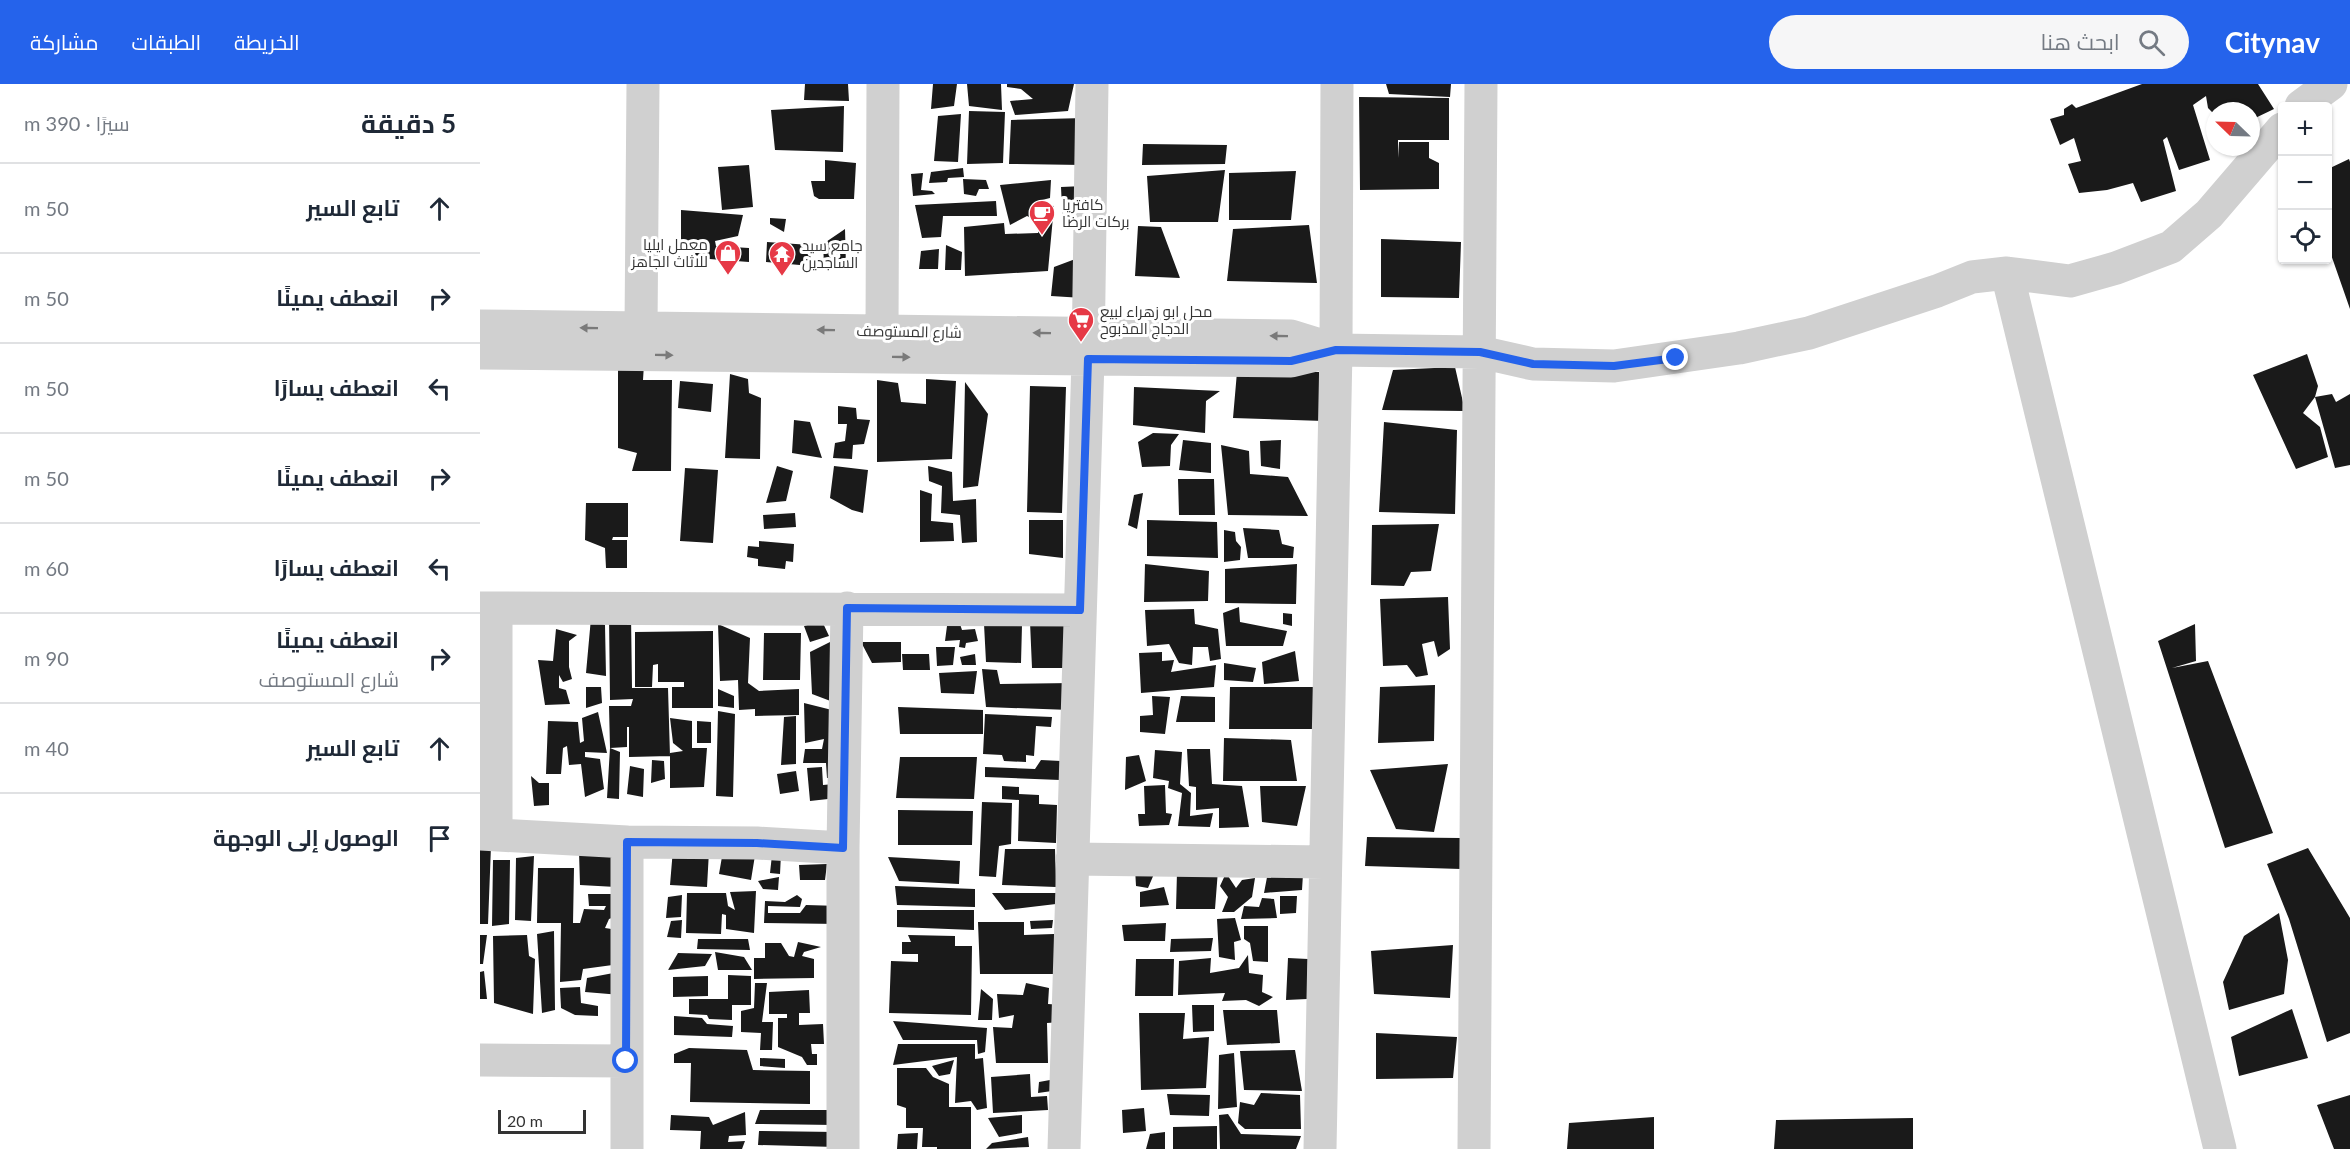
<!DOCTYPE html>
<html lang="ar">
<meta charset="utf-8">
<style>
:root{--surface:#fff;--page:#f6f6f7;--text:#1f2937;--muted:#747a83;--line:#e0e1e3;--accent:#2563eb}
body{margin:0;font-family:Lato,Cairo,sans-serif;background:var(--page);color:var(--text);direction:rtl}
.controls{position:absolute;right:18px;top:18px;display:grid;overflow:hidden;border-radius:6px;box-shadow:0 2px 4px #0004}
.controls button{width:54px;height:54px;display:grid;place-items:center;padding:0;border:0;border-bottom:2px solid var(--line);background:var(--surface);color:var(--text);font:30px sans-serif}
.compass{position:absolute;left:1726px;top:18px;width:54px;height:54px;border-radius:50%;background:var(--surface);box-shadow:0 2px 4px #0004;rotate:293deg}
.scale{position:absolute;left:18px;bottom:15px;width:88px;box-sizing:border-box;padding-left:6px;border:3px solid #333;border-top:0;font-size:16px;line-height:21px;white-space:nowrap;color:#333;-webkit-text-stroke:4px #fff;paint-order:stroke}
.stop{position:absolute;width:18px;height:18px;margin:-14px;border:4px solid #2563eb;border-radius:50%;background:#fff}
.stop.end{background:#2563eb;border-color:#fff;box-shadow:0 2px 6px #0008}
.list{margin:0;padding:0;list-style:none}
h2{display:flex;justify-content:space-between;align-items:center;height:78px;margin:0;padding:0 24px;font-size:26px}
h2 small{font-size:20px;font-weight:400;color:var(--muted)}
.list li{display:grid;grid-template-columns:39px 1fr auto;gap:18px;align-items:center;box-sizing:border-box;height:90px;padding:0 24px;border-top:2px solid var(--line)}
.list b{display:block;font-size:22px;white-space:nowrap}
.list p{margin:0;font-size:20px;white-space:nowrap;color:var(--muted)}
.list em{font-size:20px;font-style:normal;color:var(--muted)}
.icon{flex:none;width:33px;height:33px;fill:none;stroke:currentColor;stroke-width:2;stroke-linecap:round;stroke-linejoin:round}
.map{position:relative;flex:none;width:1870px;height:1065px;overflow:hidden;direction:ltr}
header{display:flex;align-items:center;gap:36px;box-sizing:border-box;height:84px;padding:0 30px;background:var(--accent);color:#fff}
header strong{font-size:28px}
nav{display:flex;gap:33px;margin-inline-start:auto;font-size:21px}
.search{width:420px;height:54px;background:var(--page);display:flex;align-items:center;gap:15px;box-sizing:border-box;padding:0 21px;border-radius:33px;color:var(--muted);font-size:22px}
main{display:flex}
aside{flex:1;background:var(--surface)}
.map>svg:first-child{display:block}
.building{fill:#1a1a1a}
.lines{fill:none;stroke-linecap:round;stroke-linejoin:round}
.minor{stroke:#d0d0d0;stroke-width:33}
.oneway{fill:#7a7a7a}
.route{stroke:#2563eb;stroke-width:8}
.labels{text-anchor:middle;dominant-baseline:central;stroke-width:6;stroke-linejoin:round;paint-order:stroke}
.poi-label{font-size:15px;fill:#333;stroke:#fff;text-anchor:start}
.street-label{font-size:15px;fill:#333;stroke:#fff}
</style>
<header>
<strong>Citynav</strong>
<div class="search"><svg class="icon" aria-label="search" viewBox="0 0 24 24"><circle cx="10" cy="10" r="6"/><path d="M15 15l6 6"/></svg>ابحث هنا</div>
<nav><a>الخريطة</a><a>الطبقات</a><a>مشاركة</a></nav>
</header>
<main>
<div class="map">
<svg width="1870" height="1065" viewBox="0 0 1870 1065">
<rect width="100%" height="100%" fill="#fff"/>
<path class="building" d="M325,0H368L369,17L324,16Z
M453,0H477L474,22L451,25Z
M487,0H521L522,26L489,22Z
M527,0H594L588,27L535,31L530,17L553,15L541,5L527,3Z
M906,0H971L970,13L909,10Z
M1662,0H1778L1794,25L1771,36V27H1735V31L1728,24L1726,12L1713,21L1730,76L1699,86L1687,53L1683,56L1696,107L1661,118L1653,99L1627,106L1599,109L1588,80L1601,77L1594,54L1580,61L1570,35L1584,31V25L1592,20L1596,24Z
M879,13L969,14V56H918V74L919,58H949V74L959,79V105L880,106Z
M364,22L363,68L295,66L291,26Z
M489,27L525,28L523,79L487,80Z
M481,30L478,78L454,77L458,32Z
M605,34L603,81L529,80L531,36Z
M663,60L747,61L745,80L662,81Z
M1869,75L1870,78V225L1848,162V85Z
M345,76L376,79L374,115H339L334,112L331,97H345Z
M269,81L273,123L242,126L238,83Z
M483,84L484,93L468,94L467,98L449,99L451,88Z
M745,86L738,138H670L667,92Z
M816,87L811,136H749V89Z
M443,89L441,106L452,107L455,110L433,112L431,90Z
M483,95L506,96L509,105H499L496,112L484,110Z
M571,96L570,114L558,117L554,135L547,132L530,141L520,101Z
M604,102L606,145H583L581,103Z
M516,117L517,132H463L461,153L442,154L435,121Z
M565,121L574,122L568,187L485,192L484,143L524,139L525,150L558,149Z
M201,126L263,131L258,152L235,157L236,162L269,164V178L216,174L201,160Z
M290,134L306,135L304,148L290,140Z
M829,141L837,199L747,197L753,145Z
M658,142L681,143L700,194L655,192Z
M365,145L366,183L344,180L343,160Z
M901,155L981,158L979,214L901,213Z
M287,158L330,161L331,182L286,178Z
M466,161L482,168L481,186H465Z
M459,165L458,185H439L441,167Z
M606,171L603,214L571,212L574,183Z
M1827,270L1838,302L1835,313L1823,329L1840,343L1848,373L1816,385L1773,291Z
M138,280H164L163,296H192L191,387H152L157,369L138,364Z
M975,283L985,327L902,326L913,286Z
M757,288H839L844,337L753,334Z
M250,290L268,295L269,309L281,314L280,375L245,374Z
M446,295L476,297L472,375L397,378V296L418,299L421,318L446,320Z
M200,297L233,300L231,328L198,324Z
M485,298L508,330L498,402L483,404Z
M550,302L586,303L582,429L547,428Z
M654,303L740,307L726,317L725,349L653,341Z
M1852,310L1856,318L1870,310V381L1855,384L1835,313Z
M358,322L376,324L377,335L390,336L384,360L373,361L372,375L353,374L355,359L365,357L367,340H358Z
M314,336L330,338L342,374L312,369Z
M904,338L977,346L975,430L899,428Z
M673,349L699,350L691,361L690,382L662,383L658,358Z
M703,356L731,359V389L699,386Z
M801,356L800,385L781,382L780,357Z
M741,361L769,367L770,390L808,393L828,432L748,431Z
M297,382L313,387L306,417L286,419Z
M354,382L388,386L383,429L372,426L350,414Z
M448,382L472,388L473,417L496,415L497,458L482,459L480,431L461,429L462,402L449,397Z
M205,384L238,386L233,459L200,457Z
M698,395H734L735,431H699Z
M440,406L452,410L451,437L473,439L474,457L440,458Z
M663,409L657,445L648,441L654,411Z
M106,419H148V453H133L132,456H147V484H126L125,464L105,456Z
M315,429L316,443L284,445L283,431Z
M549,436H583V474L549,470Z
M667,436L737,438L738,474L667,472Z
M959,440L951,487L931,488L924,502L891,501L892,441Z
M763,444L799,446L802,460L814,463L813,474H768Z
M744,446L755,448L756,457L761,463L760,476L744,478Z
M279,457L314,460L313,478L306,477L305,485L278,482V475L267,473L268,462L279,463Z
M665,480L729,487L728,517L664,518Z
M817,480L816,520L745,519V485Z
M968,513L970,565L958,573L954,557L942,560L948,591L936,593L927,581L903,582L900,515Z
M759,523L760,538L807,547L803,562H746L743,529Z
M714,525L715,540L738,545L741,575L730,577L728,563H713L712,581L699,579L689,560L667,562L665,526Z
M803,529L812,530V542L803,540Z
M129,531H151L152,604H188L190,672L149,673V643H147V663L130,664L129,622H151L153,615L130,616Z
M111,534L125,541L126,592L106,589Z
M342,537L349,552L330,558L324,542Z
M550,538L590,540L589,584H552Z
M238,540L270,554L268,599L279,607L319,605V631L275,632V625L259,626L258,596L240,597Z
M480,540L482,546L495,545L498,557L486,559L485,564L479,563L480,556L465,557L467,542Z
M504,540L542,541L541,579L506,578Z
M1715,540L1716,577L1692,584L1728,577L1793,749L1745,764L1678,557Z
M76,545L97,551L89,557V583L92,595L83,598L79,591V604L86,606L90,620L65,621L58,576L73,577Z
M233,547V624H192V603H204V598H178V580L173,581L172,603H155V548Z
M284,549H321L320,596H283Z
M358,554L361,621L332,610L330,568Z
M381,558H421V578L392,579Z
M456,563H475L473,581L457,582Z
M815,567L819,597L784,600L782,578Z
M682,568V577L694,576L691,588L736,581L734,603L661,609L659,569Z
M422,570H449L450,586H423Z
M495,570L496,581H482L480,573Z
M744,579L776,584L773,598L744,596Z
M502,585L517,586L520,600L593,599L590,626L506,623Z
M497,587L494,610L461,609L459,589Z
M955,601L954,657L898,659L900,603Z
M106,603H121L122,619L106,624Z
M750,603H835V645H749Z
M238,605L254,612V624L238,622Z
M672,612L690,613L685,650L660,648V632L673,631Z
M701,612L735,613V638H696Z
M324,619L364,629V694H347L346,679H323L325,665H342L344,655L325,659Z
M418,623L503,626V650H420Z
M238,627L255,630L253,713L236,712Z
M118,628L127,669L105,668V673L120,675L124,705L105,713L101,680L89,681L87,662L83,664L81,690H66L68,637L98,638L100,659L104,657L102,634Z
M505,630L572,633L571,643L556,642L554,672L546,671V678L524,677L522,671L503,670Z
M316,632V680L301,681L304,633Z
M190,634L212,637V664H227L224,703L190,704V669L203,667L193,659Z
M217,637L231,638V659H217Z
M744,654L811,656L817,697H743Z
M130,664L140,668L139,715L127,714Z
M707,665H730L732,700L762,702L769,743L739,744V724L716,726V703L709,702Z
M675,666L702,668L700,700L711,709L710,732L733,729L730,743L698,742L702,709L688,704L689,697L673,694Z
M659,671L666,697L645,706L646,673Z
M420,673H497L494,715L416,714Z
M172,676L184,677L185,695L171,699Z
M561,676L581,677L580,696L505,693V683L555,685Z
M968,680L954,748L916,745L890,686Z
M150,682L164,685L163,713L147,710Z
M342,683L343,701L365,699L366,713L330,717L327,684Z
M316,687L319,707L300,710L297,690Z
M51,692L59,699H69V721L54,722Z
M685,701L686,729L692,730L689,741L659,742L658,730H665L664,702Z
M522,702L539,703V710L559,711V720L577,721L576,759L538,757L539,716L522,715Z
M780,702H826L817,742L782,738Z
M502,718L532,719L531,760L519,762L516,793L499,792Z
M418,726L493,727L492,761H418Z
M887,753L980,754L981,785L885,782Z
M277,759L271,796L239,790L243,767Z
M0,761L11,762L8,840H0Z
M1828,764L1870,834V949L1847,958L1809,835L1787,780Z
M193,765L229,767L227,803L190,801Z
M525,765H575L576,803L522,801Z
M139,767L136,803L100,801L99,768Z
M301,770L300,790L290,789L292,771Z
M54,772L51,837L35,836L36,774Z
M408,773L480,777L479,800L419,797Z
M13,776H30L29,840L12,842Z
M347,780L345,796H320L319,781Z
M677,783L668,804L656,802L655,784Z
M58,784H94L93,839H100L104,825L124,826L126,822H109L108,810H139L137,832L129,835L125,844L138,846L140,880L103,885L101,896L80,898L81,839H57Z
M738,786L735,825H696L697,788Z
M788,788L823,790L822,806L784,809Z
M746,789L756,804L762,796L775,794L772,813L754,828H742L748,813L740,802Z
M299,793L298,806L283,805L278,797Z
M415,802L495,805V823L417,821Z
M684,803L689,821L660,823V808Z
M276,807L274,849L246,845V831L242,830L241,850L206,849L207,809H246L248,822L255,826L250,808Z
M512,809H578L576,820L525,826Z
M202,811L201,833L186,834L188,813Z
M317,811L322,815L320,823L288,822V829H320L326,821L360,822L359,840L284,839L285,817L305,818Z
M800,812H817L816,829L800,830Z
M782,814L794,815L797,834L761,835L764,822L779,823Z
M417,826H494V846L417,843Z
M1799,829L1808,876L1804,910L1749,926L1743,898L1764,852Z
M755,834L761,856L754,858L755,876L739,873L737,835Z
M202,836L201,854L187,853L191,837Z
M573,836L572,844L551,845L550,837Z
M498,838H544V851L574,850L575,890H500Z
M686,839L685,857H644L642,841Z
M764,842H788V878L773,877L770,859L764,855Z
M74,847L75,926L62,929L57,850Z
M0,851H7L3,880H0Z
M47,851L49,872L55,875L53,930L14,919L13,852Z
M428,851L475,852V862H492L491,931L409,929L411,877L438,878V870H422V858H431Z
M733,854L731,867L690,868L691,855Z
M218,855H268L270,866L217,865Z
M318,858L341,863L324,868L322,872L334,875V894L274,895V874H285V859H301L309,872L314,873Z
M973,861L970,914L894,910L891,867Z
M235,868L264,873L272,886H238Z
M198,869L232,870L225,882L188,886Z
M768,871L769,889L783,891L782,908L793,913L779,922L766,916L742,917L745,909L698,911L699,877L731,874L730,889L759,884Z
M808,874L828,875L827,915L806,916Z
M656,875H694L693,912H655Z
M4,887L7,915H0V888Z
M144,887L141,911L105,908L107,894Z
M248,891L271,892V921H252V936L229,935L227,931L209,930V915H248Z
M228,892V912L193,913V893Z
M275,899H287L282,938H293L292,966H280L281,949L261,948V927L274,924Z
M546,899L569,904L568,920L582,921L581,938L567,939L568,979H516L513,943L532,944L534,931L519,934L517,910L543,911Z
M100,903L101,919L118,922V932L95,931L81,924L80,904Z
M501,905L513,915L512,936H498Z
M329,906L330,929H319V941L343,940L344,960H331L332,970H337V981H327L322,973L298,963V934H307V930H289V908Z
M712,921H734V947L713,948Z
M1812,925L1828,974L1759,992L1751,953Z
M743,926H797L800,959L747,961Z
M659,929H705L703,955L729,953L726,1004L661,1006Z
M194,932L222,934L227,940L253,942L252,953L194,951Z
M413,937L507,944L505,968L498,970L497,956H423Z
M896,949L977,953L973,994L896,995Z
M418,960H495V975L503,974L507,1024L497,1026L491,1017L475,1019L477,973L413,981Z
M209,964L267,966L273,986L330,987V1020L210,1018L211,979H194V970Z
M815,966L822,1007L764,1006L760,967Z
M754,969L757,1023L738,1025L739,971Z
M280,974L305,975V984L280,982Z
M474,976L470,990L459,992L452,982Z
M417,984H446L453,993L469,1000V1023H491V1065H457V1063H442L443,1044H426V1024L417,1021Z
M550,990L551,1013L567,1012L568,1026L513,1029L511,993Z
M570,996L572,1007L558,1009L559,998Z
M781,1009L820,1011L821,1045H765L758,1039L760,1018L774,1021Z
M687,1010L730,1011L729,1032L690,1031Z
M1870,1011V1065H1854L1837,1021Z
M664,1024L666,1047L643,1049L642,1026Z
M280,1026H356L355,1041L275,1040Z
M265,1028L266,1051L249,1052L248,1058L265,1057L262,1065H220L221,1047L190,1046L191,1031L229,1033L233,1041Z
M748,1030L761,1050L821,1052L816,1065H740L739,1031Z
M542,1031V1049L519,1053L508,1034Z
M1174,1033V1065H1087L1089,1039Z
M1433,1034V1065H1294L1296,1036Z
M737,1042V1065H693V1043Z
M279,1047L356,1048V1063L278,1061Z
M685,1048V1065H666L670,1050Z
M438,1049L437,1065H417L418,1050Z
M548,1053L549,1063L506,1065L512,1059Z"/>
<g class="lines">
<path class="minor" d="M1821,22L1851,0
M1527,189L1740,1065
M0,242L811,252L856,266
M161,244L163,0
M402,247L403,0
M0,269L811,277L856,266L1000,268L1053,280L1134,282L1259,264L1329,249L1457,207L1492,193L1527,189L1590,197L1636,184L1691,163L1729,130L1802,45
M0,524L600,526
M16,524V750
M0,750L147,758
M592,775L844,778
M0,976L146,977
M147,1065V758L277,759L363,764
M363,1065V764L367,524
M584,1065L608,275L612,0
M840,1065L856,266L857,0
M994,1065L1001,0"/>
</g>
<defs><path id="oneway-solid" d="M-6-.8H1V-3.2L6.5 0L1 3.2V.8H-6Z" transform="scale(1.5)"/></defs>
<g class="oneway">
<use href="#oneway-solid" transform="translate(109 244) rotate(-179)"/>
<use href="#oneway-solid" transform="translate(346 246) rotate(-179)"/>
<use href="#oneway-solid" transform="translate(562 249) rotate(-179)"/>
<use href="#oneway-solid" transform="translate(799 252) rotate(-179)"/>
<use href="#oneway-solid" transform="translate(184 271) rotate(1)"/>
<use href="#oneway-solid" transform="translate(421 273) rotate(1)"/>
</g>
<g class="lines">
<path class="route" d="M146,977L147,758L277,759L363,764L367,524L600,526L608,275L811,277L856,266L1000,268L1053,280L1134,282L1196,274"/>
</g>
<defs>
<g id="cafe-pin" transform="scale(1.35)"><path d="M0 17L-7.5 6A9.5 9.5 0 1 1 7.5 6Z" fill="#e63946" stroke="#fff"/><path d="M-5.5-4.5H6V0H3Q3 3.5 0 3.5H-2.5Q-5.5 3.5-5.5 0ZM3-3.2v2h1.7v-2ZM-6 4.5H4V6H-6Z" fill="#fff"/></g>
<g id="shop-pin" transform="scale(1.35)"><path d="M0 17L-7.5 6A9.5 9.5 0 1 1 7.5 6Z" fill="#e63946" stroke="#fff"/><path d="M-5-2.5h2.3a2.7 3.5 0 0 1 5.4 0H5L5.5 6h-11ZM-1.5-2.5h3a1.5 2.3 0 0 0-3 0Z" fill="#fff"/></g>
<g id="temple-pin" transform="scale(1.35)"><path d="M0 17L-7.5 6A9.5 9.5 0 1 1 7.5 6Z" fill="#e63946" stroke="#fff"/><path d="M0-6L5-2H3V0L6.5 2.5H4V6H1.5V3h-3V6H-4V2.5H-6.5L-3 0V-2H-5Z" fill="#fff"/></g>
<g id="supermarket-pin" transform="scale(1.35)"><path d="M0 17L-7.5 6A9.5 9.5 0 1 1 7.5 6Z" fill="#e63946" stroke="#fff"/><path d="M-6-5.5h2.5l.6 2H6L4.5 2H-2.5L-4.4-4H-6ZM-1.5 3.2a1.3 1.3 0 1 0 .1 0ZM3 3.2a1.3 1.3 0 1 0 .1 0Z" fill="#fff"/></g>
</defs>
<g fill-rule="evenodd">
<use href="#cafe-pin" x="562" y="129"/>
<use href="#shop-pin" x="248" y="169"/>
<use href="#temple-pin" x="302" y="170"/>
<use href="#supermarket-pin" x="601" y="236"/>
</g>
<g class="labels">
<g class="poi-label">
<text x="582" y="120">كافتريا<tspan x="582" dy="17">بركات الرضا</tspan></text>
<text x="228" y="160" text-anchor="end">معمل ايليا<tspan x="228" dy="17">للاثاث الجاهز</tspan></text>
<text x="322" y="161">جامع سيد<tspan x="322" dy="17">الساجدين</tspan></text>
<text x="620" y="227">محل ابو زهراء لبيع<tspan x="620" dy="17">الدجاج المذبوح</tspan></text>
</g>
<g class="street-label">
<text transform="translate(429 247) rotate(1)">شارع المستوصف</text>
</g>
</g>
</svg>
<div class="controls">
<button>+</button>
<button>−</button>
<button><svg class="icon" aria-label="locate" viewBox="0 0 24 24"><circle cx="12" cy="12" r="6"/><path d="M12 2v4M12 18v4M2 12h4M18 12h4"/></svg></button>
</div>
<svg class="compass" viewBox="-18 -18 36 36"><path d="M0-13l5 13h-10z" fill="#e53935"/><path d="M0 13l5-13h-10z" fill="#747a83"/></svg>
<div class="scale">20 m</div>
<div class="stop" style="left:146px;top:977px"></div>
<div class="stop end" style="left:1196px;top:274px"></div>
</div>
<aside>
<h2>5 دقيقة<small>سيرًا · 390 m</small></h2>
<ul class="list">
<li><svg class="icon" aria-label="ahead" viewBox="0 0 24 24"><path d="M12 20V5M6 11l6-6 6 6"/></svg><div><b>تابع السير</b></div><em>50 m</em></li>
<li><svg class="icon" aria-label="right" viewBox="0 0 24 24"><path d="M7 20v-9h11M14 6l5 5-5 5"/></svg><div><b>انعطف يمينًا</b></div><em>50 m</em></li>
<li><svg class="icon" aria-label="left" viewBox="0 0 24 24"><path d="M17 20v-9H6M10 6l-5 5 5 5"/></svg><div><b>انعطف يسارًا</b></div><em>50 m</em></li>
<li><svg class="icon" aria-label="right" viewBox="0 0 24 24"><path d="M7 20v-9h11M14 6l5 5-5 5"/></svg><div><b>انعطف يمينًا</b></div><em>50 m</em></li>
<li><svg class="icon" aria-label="left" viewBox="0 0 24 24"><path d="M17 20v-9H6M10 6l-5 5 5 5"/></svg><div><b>انعطف يسارًا</b></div><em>60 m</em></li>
<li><svg class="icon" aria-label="right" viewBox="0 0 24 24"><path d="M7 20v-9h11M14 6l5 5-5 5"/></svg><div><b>انعطف يمينًا</b><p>شارع المستوصف</p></div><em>90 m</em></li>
<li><svg class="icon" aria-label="ahead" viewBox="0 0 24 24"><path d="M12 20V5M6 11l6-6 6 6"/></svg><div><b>تابع السير</b></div><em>40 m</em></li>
<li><svg class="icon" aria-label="arrive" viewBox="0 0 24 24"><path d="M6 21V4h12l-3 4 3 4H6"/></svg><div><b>الوصول إلى الوجهة</b></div></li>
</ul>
</aside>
</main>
